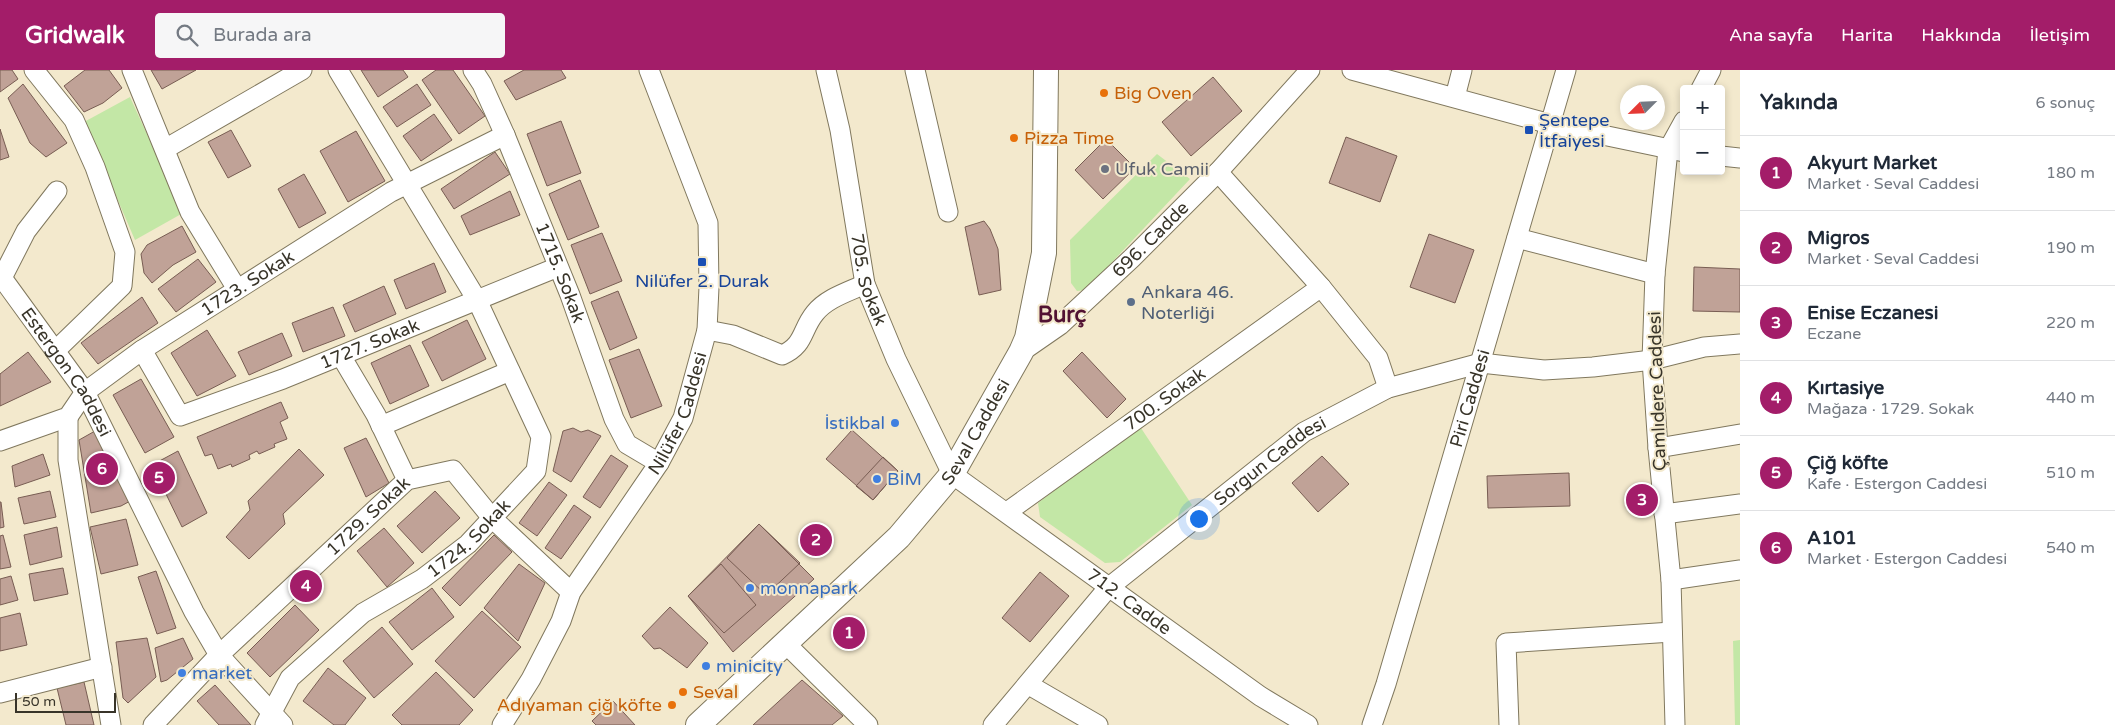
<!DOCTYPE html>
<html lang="tr">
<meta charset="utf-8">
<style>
:root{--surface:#fff;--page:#f6f6f7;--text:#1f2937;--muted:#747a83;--line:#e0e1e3;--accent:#a31d69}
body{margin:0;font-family:"Varela Round",sans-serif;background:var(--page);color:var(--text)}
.controls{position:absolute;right:15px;top:15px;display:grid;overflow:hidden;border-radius:5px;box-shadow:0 2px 8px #0003}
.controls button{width:45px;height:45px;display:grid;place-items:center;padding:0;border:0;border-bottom:1px solid var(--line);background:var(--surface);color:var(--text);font:25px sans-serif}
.compass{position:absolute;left:1620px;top:15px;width:45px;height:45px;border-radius:50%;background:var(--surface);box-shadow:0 2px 8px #0003;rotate:246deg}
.scale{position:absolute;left:15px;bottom:12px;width:101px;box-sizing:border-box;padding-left:5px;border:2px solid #383429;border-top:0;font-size:14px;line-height:18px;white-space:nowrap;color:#383429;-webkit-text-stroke:4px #f3e9cd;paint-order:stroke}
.you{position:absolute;left:1198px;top:448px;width:18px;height:18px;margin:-12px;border:4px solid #fff;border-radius:50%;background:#1a73e8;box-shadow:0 0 0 8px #1a73e833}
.badge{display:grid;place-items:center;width:32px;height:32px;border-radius:50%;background:var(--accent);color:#fff;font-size:16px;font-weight:700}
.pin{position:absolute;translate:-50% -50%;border:2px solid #fff;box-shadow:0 1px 5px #0006}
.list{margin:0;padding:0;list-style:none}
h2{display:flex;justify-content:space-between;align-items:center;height:65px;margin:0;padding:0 20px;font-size:21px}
h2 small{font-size:16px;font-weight:400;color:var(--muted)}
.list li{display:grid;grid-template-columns:32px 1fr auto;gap:15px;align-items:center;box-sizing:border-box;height:75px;padding:0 20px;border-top:1px solid var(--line)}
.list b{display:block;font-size:19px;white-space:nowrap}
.list p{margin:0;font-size:16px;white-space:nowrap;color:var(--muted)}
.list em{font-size:16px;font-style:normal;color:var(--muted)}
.icon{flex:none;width:28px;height:28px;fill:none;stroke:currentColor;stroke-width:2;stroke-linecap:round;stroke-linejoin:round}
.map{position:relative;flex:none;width:1740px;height:655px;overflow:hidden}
header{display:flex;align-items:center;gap:30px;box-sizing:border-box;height:70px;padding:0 25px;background:var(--accent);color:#fff}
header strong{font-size:24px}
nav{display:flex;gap:28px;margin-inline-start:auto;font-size:18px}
.search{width:350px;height:45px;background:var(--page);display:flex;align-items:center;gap:12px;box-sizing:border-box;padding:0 18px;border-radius:5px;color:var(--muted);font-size:19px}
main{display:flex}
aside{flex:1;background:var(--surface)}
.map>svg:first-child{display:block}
.green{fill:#c3e7a6}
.building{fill:#c0a297;stroke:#785d53}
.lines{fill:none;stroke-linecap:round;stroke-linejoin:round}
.minor-casing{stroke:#80785e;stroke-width:21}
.major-casing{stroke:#80785e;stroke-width:26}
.minor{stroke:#fff;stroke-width:19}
.major{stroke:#fff;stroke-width:24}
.food-dot{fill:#e8710a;stroke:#f3e9cd;stroke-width:2}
.transit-dot{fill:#1a4fb4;stroke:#f3e9cd;stroke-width:2}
.worship-dot{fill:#6b7280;stroke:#f3e9cd;stroke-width:2}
.service-dot{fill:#5c6f8a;stroke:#f3e9cd;stroke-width:2}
.shop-dot{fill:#3f7fe0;stroke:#f3e9cd;stroke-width:2}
.labels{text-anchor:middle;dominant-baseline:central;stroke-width:4;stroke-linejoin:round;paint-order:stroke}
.food-label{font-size:18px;fill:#c56008;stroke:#f3e9cd;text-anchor:start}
.transit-label{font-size:18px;fill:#164399;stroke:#f3e9cd;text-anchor:start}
.worship-label{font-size:18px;fill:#5b616d;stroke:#f3e9cd;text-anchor:start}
.street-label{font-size:18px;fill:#383429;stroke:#f3e9cd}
.service-label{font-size:18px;fill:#4e5e75;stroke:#f3e9cd;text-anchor:start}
.shop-label{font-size:18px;fill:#366cbe;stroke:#f3e9cd;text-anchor:start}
.district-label{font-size:22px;font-weight:bold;fill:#511233;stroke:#f3e9cd}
</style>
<header>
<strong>Gridwalk</strong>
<div class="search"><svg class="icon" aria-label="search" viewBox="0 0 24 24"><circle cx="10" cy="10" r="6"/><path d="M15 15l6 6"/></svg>Burada ara</div>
<nav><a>Ana sayfa</a><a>Harita</a><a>Hakkında</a><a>İletişim</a></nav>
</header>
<main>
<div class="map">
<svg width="1740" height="655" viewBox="0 0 1740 655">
<rect width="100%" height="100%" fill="#f3e9cd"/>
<path class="green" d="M130,27L183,143L135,170L84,52Z
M1157,84L1190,109L1086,220L1077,221L1071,213L1070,170Z
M1139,355L1192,435L1120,492L1105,493L1040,447L1038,433Z
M1740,570V655H1735L1733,571Z"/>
<path class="building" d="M0,0H12L18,9L0,22Z
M85,0H109L122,18L103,33L84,42L64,16Z
M151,0H196L162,19Z
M361,0H403L408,7L378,27Z
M436,0H453L485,46L459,64L422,10Z
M524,0H561L566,8L516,30L504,11Z
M1213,7L1242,41L1191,86L1162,52Z
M23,14L67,73L46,87L30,73L8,28Z
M417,14L431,35L397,57L383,37Z
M434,44L452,70L421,91L403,66Z
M561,51L581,103L547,116L527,64Z
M0,59L9,87L0,90Z
M231,60L251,96L228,108L208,72Z
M356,61L385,111L348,132L320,81Z
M1346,67L1397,86L1380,132L1329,113Z
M1106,69L1135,98L1103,129L1075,100Z
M495,82L510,104L454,139L441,119Z
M304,104L326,143L299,158L278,119Z
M580,110L599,157L568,170L549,124Z
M510,121L520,145L470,165L461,146Z
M984,151L990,159L998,179L1001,220L979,225L965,157Z
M182,156L196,182L173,195L152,213L144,203L141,184L147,175Z
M602,163L622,211L590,224L571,175Z
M1429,164L1474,180L1455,233L1410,217Z
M198,189L216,212L176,242L158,219Z
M434,193L446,222L406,239L394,210Z
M1694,197L1740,199V242L1693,241Z
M384,216L396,244L355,262L343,235Z
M618,221L637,268L610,280L591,232Z
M142,227L158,253L98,294L81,273Z
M333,237L345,266L303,282L292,253Z
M467,250L486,289L442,311L422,272Z
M207,260L236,306L197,326L171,283Z
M282,263L292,286L249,305L238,282Z
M410,275L429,316L390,334L371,293Z
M639,279L662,336L631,348L609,290Z
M28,282L51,312L0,336V304Z
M1082,282L1126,329L1107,348L1063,301Z
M141,309L174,367L145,383L113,325Z
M281,332L288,348L280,352L287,369L274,374L275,377L259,384L257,381L249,385L250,389L232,397L231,394L218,399L212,384L205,386L197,367Z
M573,358L581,362L588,360L601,366L571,412L553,401L563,361Z
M852,360L898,401L873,430L826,389Z
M95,361L132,430L121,436L91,443L79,370Z
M366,368L389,413L366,427L344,378Z
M299,379L324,405L283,444L285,454L249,489L226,467L250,440L248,431Z
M178,381L207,443L182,457L152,395Z
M43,384L50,405L15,417L12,396Z
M611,385L628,396L600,438L583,427Z
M1322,386L1349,414L1318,442L1292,413Z
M883,387L898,401L873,430L856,416Z
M1569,403L1570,436L1488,438L1487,406Z
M549,412L567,425L537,466L519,453Z
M50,421L56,447L24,454L18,428Z
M435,421L460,448L422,483L397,456Z
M0,432H1L4,457L0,458Z
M574,435L591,447L561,489L545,478Z
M126,449L138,495L101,504L90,457Z
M759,454L800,493L766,525L727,488Z
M759,454L814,509L733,582L688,526Z
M57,457L62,487L30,495L24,465Z
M384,458L414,493L387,517L357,481Z
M3,465L11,497L0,499V466Z
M494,465L512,482L460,536L442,518Z
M519,494L545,513L518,571L484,538Z
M721,494L756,535L724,563L688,526Z
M63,498L68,524L34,531L29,504Z
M156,501L176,558L157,564L138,507Z
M1040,502L1069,526L1030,572L1002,548Z
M11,506L18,530L0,535V509Z
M432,518L454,547L412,580L389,552Z
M295,535L319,560L270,607L247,583Z
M670,537L708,573L687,598L660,578L654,579L642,566Z
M482,541L521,577L474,628L435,591Z
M20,543L27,575L0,581V548Z
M382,557L413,594L374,628L343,591Z
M147,568L156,607L128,633L123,628L116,572Z
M183,568L193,589L167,610L161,612L155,578Z
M328,598L366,628L345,655H334L303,631Z
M436,602L473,640L459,655H402L392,645Z
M802,610L843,646L832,655H753Z
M84,612L94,655H66L57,618Z
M215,615L251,655H219L197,631Z
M613,631L635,655H596L592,651Z"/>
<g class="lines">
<g class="minor-casing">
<g id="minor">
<path d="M34,0L74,50L95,97L125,182L122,216L55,281"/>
<path d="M132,0L190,142L237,219"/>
<path id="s1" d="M473,0L482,14L505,65L570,225L614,349L627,374L659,393"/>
<path id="s2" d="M826,0L840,60L865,214L896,289L952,404L1260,626L1308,655"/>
<path d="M915,0L948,142"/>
<path d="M1352,0L1550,54L1684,82"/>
<path d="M1701,19L1711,0"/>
<path d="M1455,27L1462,0"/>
<path d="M165,79L302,0"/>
<path d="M1721,86L1740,88"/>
<path d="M1218,102L1321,217L1378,288L1388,318"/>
<path d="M1517,168L1655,204"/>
<path id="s3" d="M0,205L85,322L194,542L219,585L283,655"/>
<path d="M2,208L26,161L57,121"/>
<path d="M707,260L733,265L782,285C805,275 801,260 815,243C827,228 848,222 865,214"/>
<path id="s4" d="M142,280L180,346L283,309L558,197"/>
<path id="s5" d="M1021,282L1060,255L1132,188L1218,102L1310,0"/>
<path d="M341,286L376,345L407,410"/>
<path d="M68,347V390L111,655"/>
<path d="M381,356L510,301"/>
<path id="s6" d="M0,371L68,347L85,322L142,280L391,122L505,65"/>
<path d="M1658,378L1740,364"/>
<path id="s7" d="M1007,442L1321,217"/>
<path d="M1664,444L1740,434"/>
<path d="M1671,510L1740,500"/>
<path d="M786,574L868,655"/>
<path d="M1029,615L1098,655"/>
<path d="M0,623L102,597"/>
<path id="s8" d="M153,655L219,585L407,410L453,400L492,448L571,522"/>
<path id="s9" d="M265,655L290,608L363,543L422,509L468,474L536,401L541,367L477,230L338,0"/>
<path id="s10" d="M502,655L531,609L561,551L571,522L659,393L683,348L707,260L709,217L708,153L649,0"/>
<path id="s11" d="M993,655L1108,518L1304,362L1388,318L1481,293L1544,300L1593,297L1652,290L1704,277L1740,274"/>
<path id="s12" d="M1372,655L1386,614L1566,0"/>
<path d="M1509,655L1506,573L1672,562"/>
<path d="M1675,655L1671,510L1658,378L1652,290L1655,204L1668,80L1684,51"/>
</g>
</g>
<g class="major-casing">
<g id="major">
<path id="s13" d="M698,655L899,467L952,404L1021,282L1027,268L1044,183L1046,0"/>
</g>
</g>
<use href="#minor" class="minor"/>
<use href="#major" class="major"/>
</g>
<g class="food-dot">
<circle cx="1104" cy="23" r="5"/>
<circle cx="1014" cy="68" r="5"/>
<circle cx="683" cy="622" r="5"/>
<circle cx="672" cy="635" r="5"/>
</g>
<g class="transit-dot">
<rect x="1524" y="55" width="10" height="10" rx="2.5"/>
<rect x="697" y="187" width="10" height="10" rx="2.5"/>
</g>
<circle class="worship-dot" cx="1105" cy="99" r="5"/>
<circle class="service-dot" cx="1131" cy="232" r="5"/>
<g class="shop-dot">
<circle cx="895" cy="353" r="5"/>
<circle cx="877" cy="409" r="5"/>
<circle cx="750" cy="518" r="5"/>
<circle cx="706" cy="596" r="5"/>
<circle cx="182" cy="603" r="5"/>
</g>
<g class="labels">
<g class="food-label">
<text x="1114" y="23">Big Oven</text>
<text x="1024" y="68">Pizza Time</text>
<text x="693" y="622">Seval</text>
<text x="662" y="635" text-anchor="end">Adıyaman çiğ köfte</text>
</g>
<g class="transit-label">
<text x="1539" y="50">Şentepe<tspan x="1539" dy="21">İtfaiyesi</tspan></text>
<text x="702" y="211" text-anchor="middle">Nilüfer 2. Durak</text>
</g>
<g class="worship-label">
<text x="1115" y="99">Ufuk Camii</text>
</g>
<g class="street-label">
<text stroke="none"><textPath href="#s5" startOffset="172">696. Cadde</textPath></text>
<text stroke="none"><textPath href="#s1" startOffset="221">1715. Sokak</textPath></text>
<text stroke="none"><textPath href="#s2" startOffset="214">705. Sokak</textPath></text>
<text stroke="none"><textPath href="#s6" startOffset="298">1723. Sokak</textPath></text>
<text stroke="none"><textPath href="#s4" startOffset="279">1727. Sokak</textPath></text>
<text stroke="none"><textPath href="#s3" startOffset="118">Estergon Caddesi</textPath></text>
<text transform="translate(1657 321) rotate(-92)">Çamlıdere Caddesi</text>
<text stroke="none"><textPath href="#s12" startOffset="341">Piri Caddesi</textPath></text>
<text stroke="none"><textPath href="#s7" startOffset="194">700. Sokak</textPath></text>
<text stroke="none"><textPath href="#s10" startOffset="360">Nilüfer Caddesi</textPath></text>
<text stroke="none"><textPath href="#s13" startOffset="406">Seval Caddesi</textPath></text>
<text stroke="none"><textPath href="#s11" startOffset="385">Sorgun Caddesi</textPath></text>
<text stroke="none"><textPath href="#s8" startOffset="300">1729. Sokak</textPath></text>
<text stroke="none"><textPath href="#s9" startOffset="281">1724. Sokak</textPath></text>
<text stroke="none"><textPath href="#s2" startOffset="645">712. Cadde</textPath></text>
</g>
<g class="service-label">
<text x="1141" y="222">Ankara 46.<tspan x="1141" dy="21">Noterliği</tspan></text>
</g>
<g class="shop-label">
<text x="885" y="353" text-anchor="end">İstikbal</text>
<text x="887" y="409">BİM</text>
<text x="760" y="518">monnapark</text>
<text x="716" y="596">minicity</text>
<text x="192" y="603">market</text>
</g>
<g class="district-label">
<text x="1062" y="245">Burç</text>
</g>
</g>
</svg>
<div class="controls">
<button>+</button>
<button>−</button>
</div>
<svg class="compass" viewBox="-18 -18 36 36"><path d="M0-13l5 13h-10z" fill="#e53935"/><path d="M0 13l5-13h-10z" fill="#747a83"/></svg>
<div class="scale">50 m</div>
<div class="you"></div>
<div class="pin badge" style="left:849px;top:563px">1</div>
<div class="pin badge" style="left:816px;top:470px">2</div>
<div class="pin badge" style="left:1642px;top:430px">3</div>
<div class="pin badge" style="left:306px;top:516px">4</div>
<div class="pin badge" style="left:159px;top:408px">5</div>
<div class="pin badge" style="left:102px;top:399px">6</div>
</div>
<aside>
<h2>Yakında<small>6 sonuç</small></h2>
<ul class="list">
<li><span class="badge">1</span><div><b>Akyurt Market</b><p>Market · Seval Caddesi</p></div><em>180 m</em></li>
<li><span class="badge">2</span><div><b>Migros</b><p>Market · Seval Caddesi</p></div><em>190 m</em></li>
<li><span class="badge">3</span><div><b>Enise Eczanesi</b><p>Eczane</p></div><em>220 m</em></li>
<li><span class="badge">4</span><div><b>Kırtasiye</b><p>Mağaza · 1729. Sokak</p></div><em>440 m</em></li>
<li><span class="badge">5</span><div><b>Çiğ köfte</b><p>Kafe · Estergon Caddesi</p></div><em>510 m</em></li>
<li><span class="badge">6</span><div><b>A101</b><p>Market · Estergon Caddesi</p></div><em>540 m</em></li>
</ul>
</aside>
</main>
